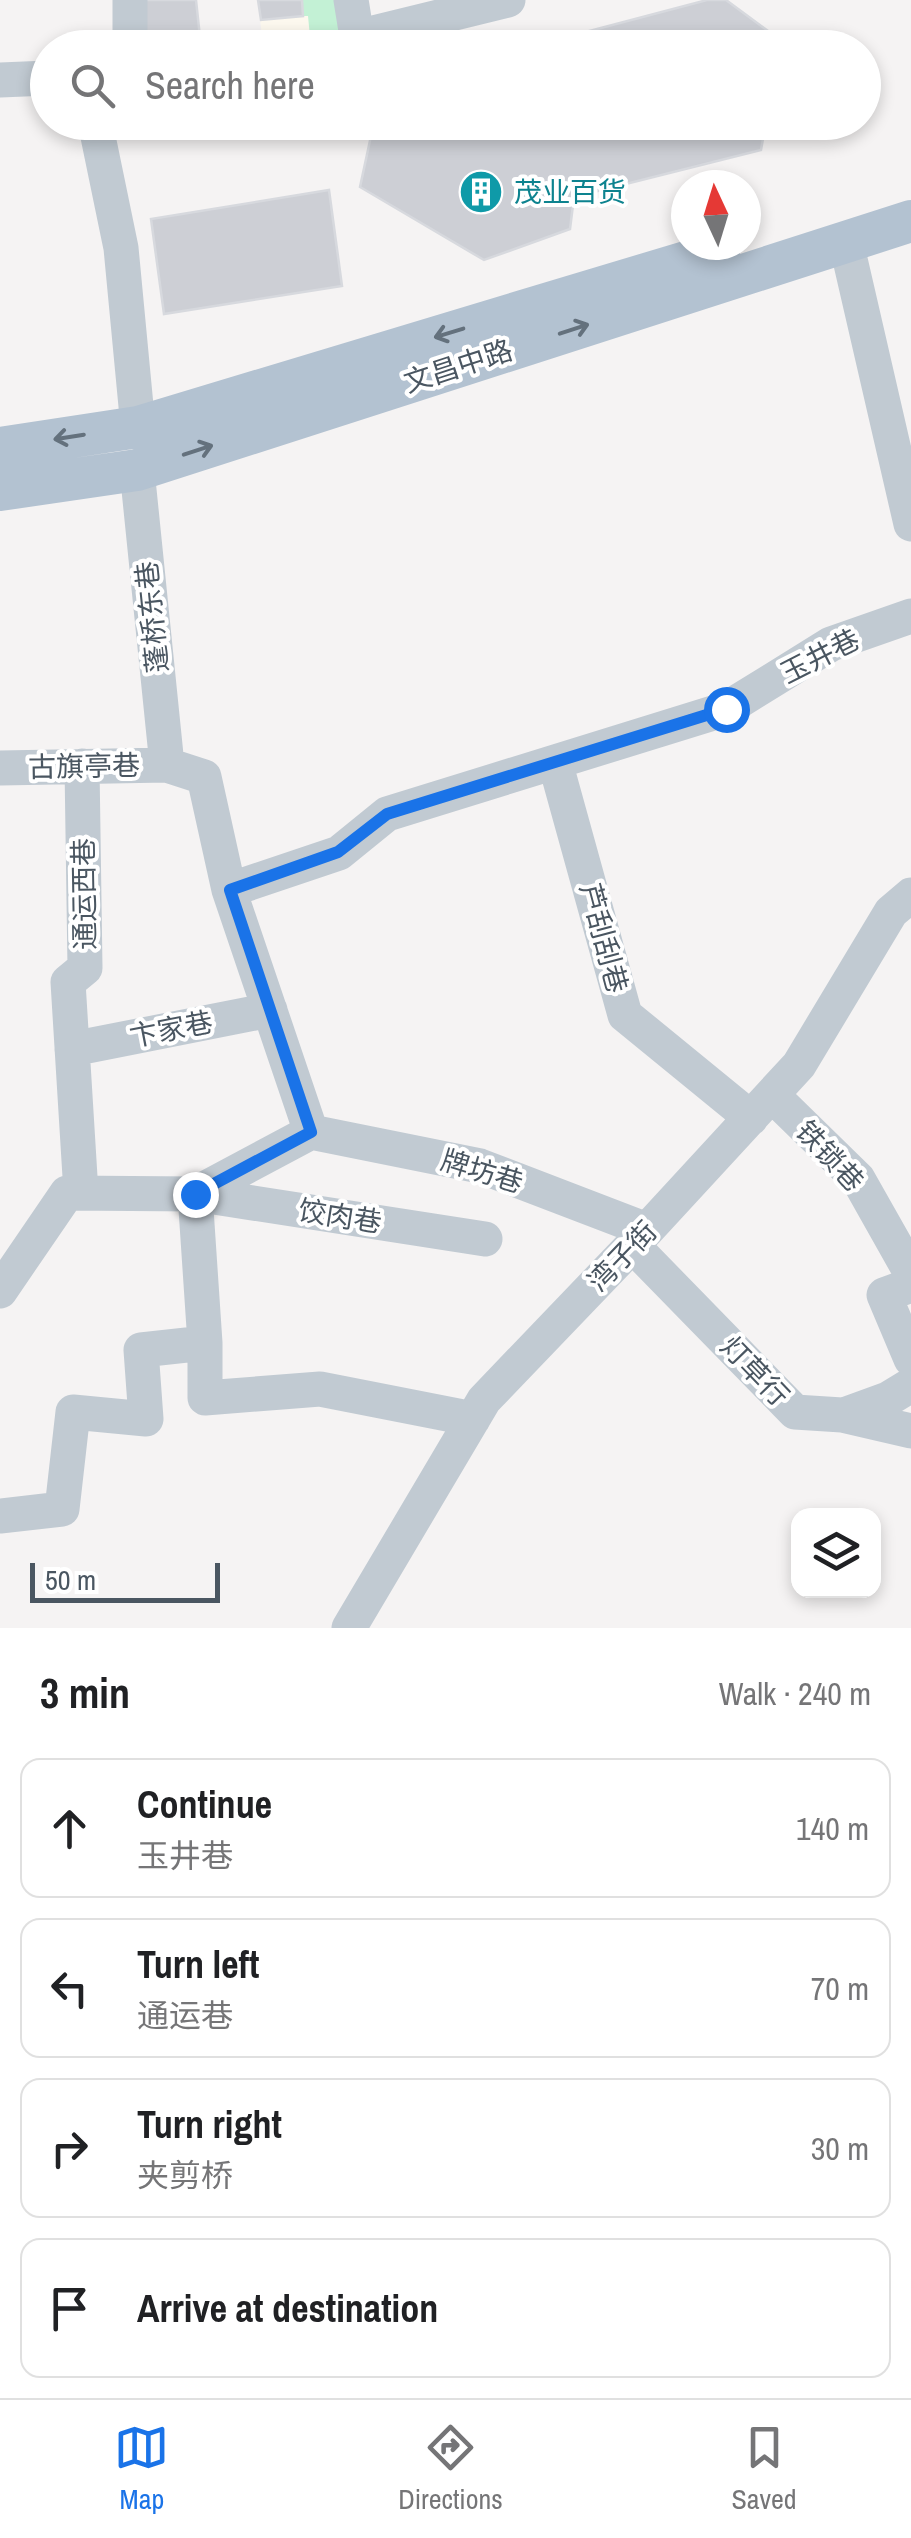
<!DOCTYPE html>
<meta charset="utf-8">
<style>
:root{--surface:#fff;--page:#f2f2f2;--text:#202124;--muted:#757577;--line:#e0e0e0;--accent:#1a73e8}
body{margin:0;font-family:"Archivo Narrow","Noto Sans SC",sans-serif;background:var(--page);color:var(--text)}
.controls{position:absolute;right:30px;bottom:30px;display:grid;overflow:hidden;border-radius:20px;box-shadow:0 5px 15px #0003}
.controls button{width:90px;height:90px;display:grid;place-items:center;padding:0;border:0;border-bottom:2px solid var(--line);background:var(--surface);color:var(--text);font:50px sans-serif}
.compass{position:absolute;left:671px;top:170px;width:90px;height:90px;border-radius:50%;background:var(--surface);box-shadow:0 5px 15px #0003;rotate:356deg}
.scale{position:absolute;left:30px;bottom:25px;width:190px;box-sizing:border-box;padding-left:10px;border:5px solid #4a5661;border-top:0;font-size:28px;line-height:35px;white-space:nowrap;color:#4a5661;-webkit-text-stroke:8px #fff;paint-order:stroke}
.stop{position:absolute;width:30px;height:30px;margin:-22px;border:8px solid #1a73e8;border-radius:50%;background:#fff}
.stop.end{background:#1a73e8;border-color:#fff;box-shadow:0 2px 10px #0008}
.list{margin:0;padding:0;list-style:none}
h2{display:flex;justify-content:space-between;align-items:center;height:130px;margin:0;padding:0 40px;font-size:42px}
h2 small{font-size:32px;font-weight:400;color:var(--muted)}
.list li{display:grid;grid-template-columns:65px 1fr auto;gap:30px;align-items:center;box-sizing:border-box;height:140px;margin:0 20px 20px;padding:0 20px;border:2px solid var(--line);border-radius:20px}
.list b{display:block;font-size:38px;white-space:nowrap}
.list p{margin:0;font-size:32px;white-space:nowrap;color:var(--muted)}
.list em{font-size:32px;font-style:normal;color:var(--muted)}
.icon{flex:none;width:55px;height:55px;fill:none;stroke:currentColor;stroke-width:2;stroke-linecap:round;stroke-linejoin:round}
.map{position:relative;flex:none;width:911px;height:1628px;overflow:hidden}
.search{position:absolute;background:var(--surface);box-shadow:0 5px 15px #0003;left:30px;right:30px;top:30px;height:110px;display:flex;align-items:center;gap:25px;box-sizing:border-box;padding:0 35px;border-radius:55px;color:var(--muted);font-size:38px}
.sheet{height:770px;background:var(--surface)}
nav{display:flex;justify-content:space-around;align-items:center;box-sizing:border-box;height:140px;border-top:2px solid var(--line);background:var(--surface);font-size:28px;color:var(--muted)}
nav a{display:grid;justify-items:center;gap:5px}
nav .on{color:var(--accent)}
.map>svg:first-child{display:block}
.commercial{fill:#fdf9ef}
.green{fill:#c3f1d5}
.building{fill:#cdcfd5;stroke:#d7d9de;stroke-width:2.5}
.lines{fill:none;stroke-linecap:round;stroke-linejoin:round}
.minor{stroke:#c1cad2;stroke-width:35}
.major{stroke:#b3c2d1;stroke-width:42}
.oneway{stroke:#64717d}
.route{stroke:#1a73e8;stroke-width:12}
.labels{text-anchor:middle;dominant-baseline:central;stroke-width:8;stroke-linejoin:round;paint-order:stroke}
.culture-label{font-size:28px;fill:#0d838f;stroke:#fff;text-anchor:start}
.street-label{font-size:28px;fill:#4a5661;stroke:#fff}
</style>
<div class="map">
<svg width="911" height="1628" viewBox="0 0 911 1628">
<rect width="100%" height="100%" fill="#f5f3f3"/>
<path class="commercial" d="M258,0H343L349,44L341,45V48L263,47Z"/>
<path class="green" d="M302,0H343L349,44L311,47L308,16H303Z"/>
<path class="building" d="M142,0H196L200,37L146,41Z
M258,0H302L303,16L261,20Z
M707,0H726L779,39L778,48H525Z
M304,33L306,48H263L262,36Z
M163,40L164,45L200,42L201,48H147L146,41Z
M374,122H766L761,150L574,197L570,229L484,260L360,187Z
M329,190L342,286L164,314L151,219Z"/>
<g class="lines">
<path class="minor" d="M130,0V48
M351,0L357,37L508,0
M0,80L48,78
M95,122L121,248L138,427
M846,242L911,524
M137,470L167,765
M555,762L625,1015L751,1118
M0,768L167,765L204,777L229,890L311,1132
M229,890L339,853L387,814L726,709L831,644L911,616
M72,1049L270,1010
M772,1095L858,1179L911,1273
M311,1132L480,1166L647,1230
M81,1193L68,982L85,968L82,766
M632,1245L795,1412L842,1415L911,1431
M911,1285L884,1295L911,1359
M0,1291L67,1193L195,1194L311,1132
M205,1343V1398L320,1389L473,1419
M844,1415L888,1399L911,1385
M0,1516L62,1509L73,1412L146,1419L141,1350L205,1343L195,1194L485,1239
M349,1628L484,1400L647,1230L799,1065L891,912L911,895"/>
<path class="major" d="M0,448L138,427L719,252
M0,490L137,470L911,221"/>
</g>
<defs><path id="oneway-shaft" d="M-6 0H5M1.5-3L5.5 0L1.5 3" fill="none" stroke-width="1.6" stroke-linecap="round" stroke-linejoin="round" transform="scale(2.5)"/></defs>
<g class="oneway">
<use href="#oneway-shaft" transform="translate(574 329) rotate(-18)"/>
<use href="#oneway-shaft" transform="translate(449 333) rotate(163)"/>
<use href="#oneway-shaft" transform="translate(69 437) rotate(171)"/>
<use href="#oneway-shaft" transform="translate(198 450) rotate(-18)"/>
</g>
<g class="lines">
<path class="route" d="M195,1194L311,1132L230,890L338,852L387,814L726,709"/>
</g>
<defs>
<g id="building-disc" transform="scale(2.25)"><circle r="9.5" fill="#0f9aa8" stroke="#fff"/><path d="M-4-6H4V6H1V3H-1V6H-4ZM-2.5-4.3h1.7v1.8h-1.7ZM.8-4.3h1.7v1.8H.8ZM-2.5-1h1.7V.8h-1.7ZM.8-1h1.7V.8H.8Z" fill="#fff"/></g>
</defs>
<g fill-rule="evenodd">
<use href="#building-disc" x="481" y="192"/>
</g>
<g class="labels">
<g class="culture-label">
<text x="514" y="192">茂业百货</text>
</g>
<g class="street-label">
<text transform="translate(458 366) rotate(-18)">文昌中路</text>
<text transform="translate(152 617) rotate(-96)">蓬桥东巷</text>
<text transform="translate(820 656) rotate(-27)">玉井巷</text>
<text transform="translate(84 766) rotate(-1)">古旗亭巷</text>
<text transform="translate(84 894) rotate(-91)">通运西巷</text>
<text transform="translate(604 938) rotate(75)">芦刮刮巷</text>
<text transform="translate(171 1029) rotate(-11)">卞家巷</text>
<text transform="translate(830 1156) rotate(47)">铁锁巷</text>
<text transform="translate(482 1171) rotate(17)">牌坊巷</text>
<text transform="translate(340 1216) rotate(9)">饺肉巷</text>
<text transform="translate(622 1256) rotate(-46)">湾子街</text>
<text transform="translate(755 1371) rotate(46)">灯草行</text>
</g>
</g>
</svg>
<div class="controls">
<button><svg class="icon" aria-label="layers" viewBox="0 0 24 24"><path d="M12 4l9 5-9 5-9-5zM3 14l9 5 9-5"/></svg></button>
</div>
<svg class="compass" viewBox="-18 -18 36 36"><path d="M0-13l5 13h-10z" fill="#e53935"/><path d="M0 13l5-13h-10z" fill="#757577"/></svg>
<div class="scale">50 m</div>
<div class="stop" style="left:726px;top:709px"></div>
<div class="stop end" style="left:195px;top:1194px"></div>
<div class="search"><svg class="icon" aria-label="search" viewBox="0 0 24 24"><circle cx="10" cy="10" r="6"/><path d="M15 15l6 6"/></svg>Search here</div>
</div>
<section class="sheet">
<h2>3 min<small>Walk · 240 m</small></h2>
<ul class="list">
<li><svg class="icon" aria-label="ahead" viewBox="0 0 24 24"><path d="M12 20V5M6 11l6-6 6 6"/></svg><div><b>Continue</b><p>玉井巷</p></div><em>140 m</em></li>
<li><svg class="icon" aria-label="left" viewBox="0 0 24 24"><path d="M17 20v-9H6M10 6l-5 5 5 5"/></svg><div><b>Turn left</b><p>通运巷</p></div><em>70 m</em></li>
<li><svg class="icon" aria-label="right" viewBox="0 0 24 24"><path d="M7 20v-9h11M14 6l5 5-5 5"/></svg><div><b>Turn right</b><p>夹剪桥</p></div><em>30 m</em></li>
<li><svg class="icon" aria-label="arrive" viewBox="0 0 24 24"><path d="M6 21V4h12l-3 4 3 4H6"/></svg><div><b>Arrive at destination</b></div></li>
</ul>
</section>
<nav>
<a class="on"><svg class="icon" aria-label="map" viewBox="0 0 24 24"><path d="M3 6l6-2 6 2 6-2v14l-6 2-6-2-6 2zM9 4v14M15 6v14"/></svg>Map</a>
<a><svg class="icon" aria-label="directions" viewBox="0 0 24 24"><path d="M12 3l9 9-9 9-9-9zM9 14v-3h6M13 9l2 2-2 2"/></svg>Directions</a>
<a><svg class="icon" aria-label="saved" viewBox="0 0 24 24"><path d="M7 4h10v16l-5-4-5 4z"/></svg>Saved</a>
</nav>
